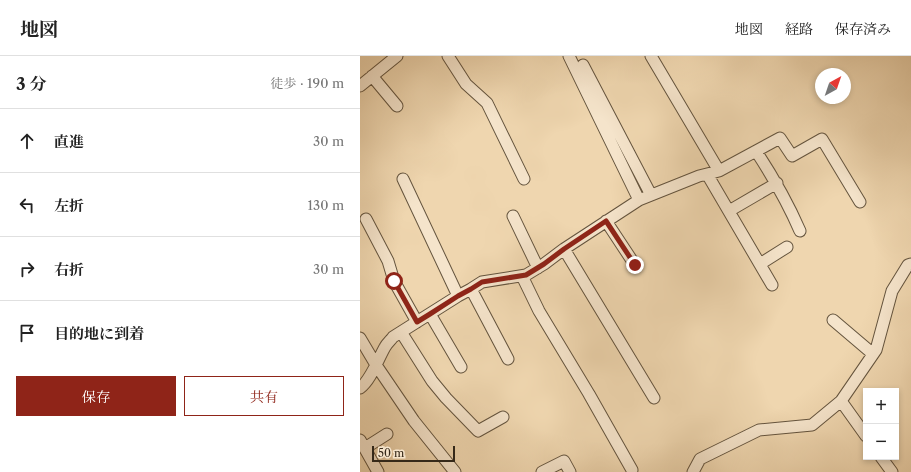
<!DOCTYPE html>
<html lang="ja">
<meta charset="utf-8">
<style>
:root{--surface:#fff;--page:#f6f6f6;--text:#222;--muted:#767676;--line:#e0e0e0;--accent:#8f2418}
body{margin:0;font-family:"Libre Caslon Text","Noto Serif JP",serif;background:var(--page);color:var(--text)}
.controls{position:absolute;right:12px;bottom:12px;display:grid;overflow:hidden;border-radius:0px;box-shadow:0 2px 6px #0003}
.controls button{width:36px;height:36px;display:grid;place-items:center;padding:0;border:0;border-bottom:1px solid var(--line);background:var(--surface);color:var(--text);font:20px sans-serif}
.compass{position:absolute;left:455px;top:12px;width:36px;height:36px;border-radius:50%;background:var(--surface);box-shadow:0 2px 6px #0003;rotate:40deg}
.scale{position:absolute;left:12px;bottom:10px;width:83px;box-sizing:border-box;padding-left:4px;border:2px solid #362919;border-top:0;font-size:11px;line-height:14px;white-space:nowrap;color:#362919;-webkit-text-stroke:3px #f5e4cb;paint-order:stroke}
.stop{position:absolute;width:12px;height:12px;margin:-9px;border:3px solid #8f2418;border-radius:50%;background:#fff}
.stop.end{background:#8f2418;border-color:#fff;box-shadow:0 1px 4px #0008}
.list{margin:0;padding:0;list-style:none}
h2{display:flex;justify-content:space-between;align-items:center;height:52px;margin:0;padding:0 16px;font-size:17px}
h2 small{font-size:13px;font-weight:400;color:var(--muted)}
.list li{display:grid;grid-template-columns:26px 1fr auto;gap:12px;align-items:center;box-sizing:border-box;height:64px;padding:0 16px;border-top:1px solid var(--line)}
.list b{display:block;font-size:15px;white-space:nowrap}
.list em{font-size:13px;font-style:normal;color:var(--muted)}
.actions{display:flex;gap:8px;padding:12px 16px}
.actions a{flex:1;padding:9px 0;border:1px solid var(--accent);border-radius:0px;text-align:center;font-size:14px;color:var(--accent)}
.actions .main{background:var(--accent);color:#fff}
.icon{flex:none;width:22px;height:22px;fill:none;stroke:currentColor;stroke-width:2;stroke-linecap:round;stroke-linejoin:round}
.map{position:relative;flex:none;width:551px;height:416px;overflow:hidden}
header{display:flex;align-items:center;gap:24px;box-sizing:border-box;height:56px;padding:0 20px;background:var(--surface);border-bottom:1px solid var(--line)}
header strong{font-size:19px}
nav{display:flex;gap:22px;margin-inline-start:auto;font-size:14px}
main{display:flex}
aside{flex:1;background:var(--surface)}
.map>svg:first-child{display:block}
.lines{fill:none;stroke-linecap:round;stroke-linejoin:round}
.minor-casing{stroke:#64543e;stroke-width:13}
.minor{stroke:#f5e4cb;stroke-width:11}
.route{stroke:#8f2418;stroke-width:5}
</style>
<header>
<strong>地図</strong>
<nav><a>地図</a><a>経路</a><a>保存済み</a></nav>
</header>
<main>
<aside>
<h2>3 分<small>徒歩 · 190 m</small></h2>
<ul class="list">
<li><svg class="icon" aria-label="ahead" viewBox="0 0 24 24"><path d="M12 20V5M6 11l6-6 6 6"/></svg><div><b>直進</b></div><em>30 m</em></li>
<li><svg class="icon" aria-label="left" viewBox="0 0 24 24"><path d="M17 20v-9H6M10 6l-5 5 5 5"/></svg><div><b>左折</b></div><em>130 m</em></li>
<li><svg class="icon" aria-label="right" viewBox="0 0 24 24"><path d="M7 20v-9h11M14 6l5 5-5 5"/></svg><div><b>右折</b></div><em>30 m</em></li>
<li><svg class="icon" aria-label="arrive" viewBox="0 0 24 24"><path d="M6 21V4h12l-3 4 3 4H6"/></svg><div><b>目的地に到着</b></div></li>
</ul>
<div class="actions"><a class="main">保存</a><a>共有</a></div>
</aside>
<div class="map">
<svg width="551" height="416" viewBox="0 0 551 416">
<rect width="100%" height="100%" fill="#efd6af"/>
<filter id="stains"><feTurbulence type="fractalNoise" baseFrequency=".005" numOctaves="4"/><feColorMatrix values="0 0 0 0 .2 0 0 0 0 .09 0 0 0 0 .02 0 0 0 .5 -.17"/></filter>
<radialGradient id="worn" r=".72"><stop offset=".6" stop-color="#630" stop-opacity="0"/><stop offset="1" stop-color="#630" stop-opacity=".3"/></radialGradient>
<g class="lines">
<g class="minor-casing">
<path id="minor" d="M88,0L106,28L127,47L164,123
M209,0L279,144
M223,9L291,139
M12,20L37,50
M0,30L37,0
M396,95C413,121 428,147 440,175
M359,115L420,82L432,100L462,83L500,146
M347,118L412,229
M43,123L98,240
M369,155L417,127
M153,160L178,212
M6,163L28,205L34,225L57,266
M246,165L275,209
M204,193L294,342
M400,208L427,191
M162,220L179,255L229,338L272,414
M111,233L148,303
M70,258L101,311
M473,264L513,298
M41,276L72,325L86,342L118,375L143,361
M0,282L16,309L54,365L95,416
M0,332C11,324 18,303 25,291C27,287 31,284 33,281L98,240L111,233L122,226L166,219L184,208L204,193L279,144L339,120L359,115L291,0
M481,345L506,380
M0,384L18,416
M5,392L27,378
M521,401L532,416
M182,416L204,405L210,416
M333,416L340,403L399,374L452,369L481,345L516,294L532,235L548,209L551,208"/>
</g>
<use href="#minor" class="minor"/>
</g>
<g class="lines">
<path class="route" d="M34,225L57,266L70,258L98,240L111,233L122,226L166,219L184,208L204,193L246,165L275,209"/>
</g>
<rect width="100%" height="100%" filter="url(#stains)"/>
<rect width="100%" height="100%" fill="url(#worn)"/>
</svg>
<div class="controls">
<button>+</button>
<button>−</button>
</div>
<svg class="compass" viewBox="-18 -18 36 36"><path d="M0-13l5 13h-10z" fill="#e53935"/><path d="M0 13l5-13h-10z" fill="#767676"/></svg>
<div class="scale">50 m</div>
<div class="stop" style="left:34px;top:225px"></div>
<div class="stop end" style="left:275px;top:209px"></div>
</div>
</main>
